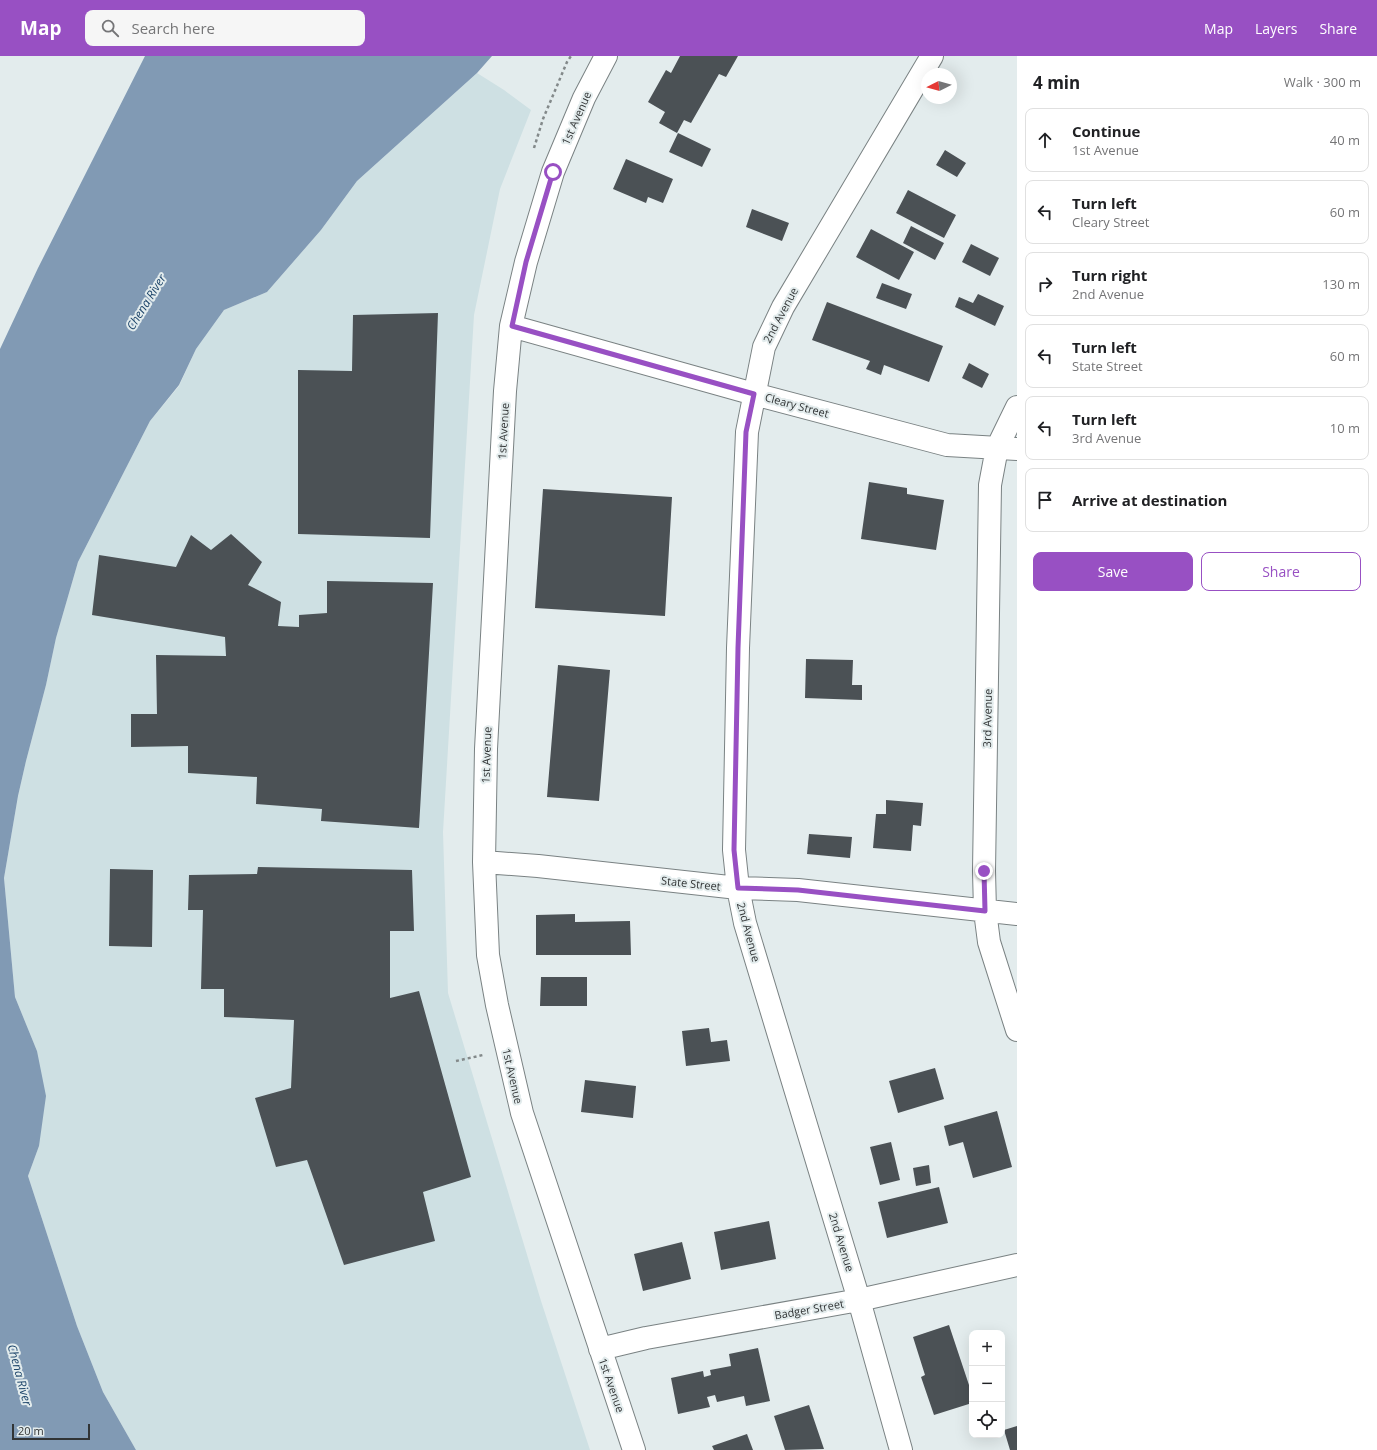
<!DOCTYPE html>
<meta charset="utf-8">
<style>
:root{--surface:#fff;--page:#f6f6f6;--text:#202124;--muted:#757577;--line:#e0e0e0;--accent:#9850c3}
body{margin:0;font-family:"Open Sans",sans-serif;background:var(--page);color:var(--text)}
.controls{position:absolute;right:12px;bottom:12px;display:grid;overflow:hidden;border-radius:8px;box-shadow:0 4px 16px #0002}
.controls button{width:36px;height:36px;display:grid;place-items:center;padding:0;border:0;border-bottom:1px solid var(--line);background:var(--surface);color:var(--text);font:20px sans-serif}
.compass{position:absolute;left:921px;top:12px;width:36px;height:36px;border-radius:50%;background:var(--surface);box-shadow:0 4px 16px #0002;rotate:264deg}
.scale{position:absolute;left:12px;bottom:10px;width:78px;box-sizing:border-box;padding-left:4px;border:2px solid #313435;border-top:0;font-size:11px;line-height:14px;white-space:nowrap;color:#313435;-webkit-text-stroke:3px #e3eced;paint-order:stroke}
.stop{position:absolute;width:12px;height:12px;margin:-9px;border:3px solid #9850c3;border-radius:50%;background:#fff}
.stop.end{background:#9850c3;border-color:#fff;box-shadow:0 1px 4px #0008}
.list{margin:0;padding:0;list-style:none}
h2{display:flex;justify-content:space-between;align-items:center;height:52px;margin:0;padding:0 16px;font-size:17px}
h2 small{font-size:13px;font-weight:400;color:var(--muted)}
.list li{display:grid;grid-template-columns:26px 1fr auto;gap:12px;align-items:center;box-sizing:border-box;height:64px;margin:0 8px 8px;padding:0 8px;border:1px solid var(--line);border-radius:8px}
.list b{display:block;font-size:15px;white-space:nowrap}
.list p{margin:0;font-size:13px;white-space:nowrap;color:var(--muted)}
.list em{font-size:13px;font-style:normal;color:var(--muted)}
.actions{display:flex;gap:8px;padding:12px 16px}
.actions a{flex:1;padding:9px 0;border:1px solid var(--accent);border-radius:8px;text-align:center;font-size:14px;color:var(--accent)}
.actions .main{background:var(--accent);color:#fff}
.icon{flex:none;width:22px;height:22px;fill:none;stroke:currentColor;stroke-width:2;stroke-linecap:round;stroke-linejoin:round}
.map{position:relative;flex:none;width:1017px;height:1394px;overflow:hidden}
header{display:flex;align-items:center;gap:24px;box-sizing:border-box;height:56px;padding:0 20px;background:var(--accent);color:#fff}
header strong{font-size:19px}
nav{display:flex;gap:22px;margin-inline-start:auto;font-size:14px}
.search{width:280px;height:36px;background:var(--page);display:flex;align-items:center;gap:10px;box-sizing:border-box;padding:0 14px;border-radius:8px;color:var(--muted);font-size:15px}
main{display:flex}
aside{flex:1;background:var(--surface)}
.map>svg:first-child{display:block}
.built{fill:#cee0e3}
.water{fill:#819ab4}
.building{fill:#4b5155}
.lines{fill:none;stroke-linecap:round;stroke-linejoin:round}
.minor-casing{stroke:#7a8283;stroke-width:24}
.path{stroke:#83898a;stroke-width:2.5;stroke-dasharray:3 3;stroke-linecap:butt}
.minor{stroke:#fff;stroke-width:22}
.route{stroke:#9850c3;stroke-width:5}
.labels{text-anchor:middle;dominant-baseline:central;stroke-width:4;stroke-linejoin:round;paint-order:stroke}
.street-label{font-size:11px;fill:#313435;stroke:#e3eced}
.water-label{font-size:12px;font-style:italic;fill:#1e466b;stroke:#e3eced}
</style>
<header>
<strong>Map</strong>
<div class="search"><svg class="icon" aria-label="search" viewBox="0 0 24 24"><circle cx="10" cy="10" r="6"/><path d="M15 15l6 6"/></svg>Search here</div>
<nav><a>Map</a><a>Layers</a><a>Share</a></nav>
</header>
<main>
<div class="map">
<svg width="1017" height="1394" viewBox="0 0 1017 1394">
<rect width="100%" height="100%" fill="#e3eced"/>
<path class="built" d="M477,17L504,34L531,54L500,133L474,259L443,776L448,937L541,1245L590,1394H136L103,1336L77,1270L28,1120L39,1090L37,995L15,941L4,822L18,740L26,705L46,629L56,582L78,506L150,365L179,330L196,293L224,254L267,236L321,174L357,125Z"/>
<path class="water" d="M145,0H492L477,17L357,125L321,174L267,236L224,254L196,293L179,329L150,365L78,506L56,582L46,629L26,705L18,740L4,822L15,941L37,995L46,1040L39,1090L28,1120L77,1270L103,1336L136,1394H0V293L38,212Z"/>
<path class="building" d="M680,0H738L726,21L719,18L691,67L684,64L677,77L659,67L665,56L648,46L666,14L671,17Z
M678,77L711,93L702,111L669,96Z
M945,94L966,107L957,121L936,109Z
M626,103L673,123L663,147L648,141L646,147L613,133Z
M908,134L956,159L944,182L896,157Z
M752,153L789,167L782,185L746,171Z
M911,170L944,187L935,204L903,187Z
M871,173L914,196L899,224L856,201Z
M971,188L999,202L990,220L962,206Z
M882,227L912,238L906,253L876,242Z
M978,238L1004,250L995,270L955,251L959,241L973,247Z
M827,246L943,290L929,326L884,309L881,319L866,313L870,305L812,284Z
M438,257L430,482L298,478V314L352,315L353,259Z
M969,307L989,318L982,332L962,322Z
M869,426L907,432V438L944,444L936,494L861,483Z
M543,433L672,441L665,560L535,552Z
M231,478L262,506L248,529L281,546L278,570L299,571V559L327,557V525L433,527L419,772L321,765L322,753L256,748L257,721L188,717V690L131,691V658H157L156,599L226,600L225,581L92,559L99,499L176,511L191,479L211,494Z
M806,603L853,604L852,629H862V644L805,642Z
M558,609L610,614L599,745L547,741Z
M886,744L923,747L921,770L913,769L911,795L873,792L876,758H886Z
M809,778L852,781L850,802L807,798Z
M258,811L412,814L414,875H390V942L419,935L471,1121L423,1136L435,1185L344,1209L307,1104L276,1111L255,1042L291,1032L294,964L224,961V933H201L203,854H188L189,819L257,818Z
M110,813L153,814L152,891L109,890Z
M575,858V866L630,865L631,899H536V859Z
M541,921H587V950H540Z
M709,972L711,986L727,984L730,1005L686,1010L682,975Z
M935,1012L944,1043L898,1057L889,1025Z
M585,1024L636,1030L633,1062L581,1056Z
M997,1055L1012,1111L973,1122L963,1086L949,1090L944,1070Z
M891,1086L900,1124L880,1129L870,1091Z
M929,1109L931,1127L916,1130L913,1112Z
M939,1131L948,1167L887,1182L878,1146Z
M769,1165L776,1203L721,1214L714,1176Z
M682,1186L691,1223L643,1235L634,1198Z
M949,1269L972,1338V1347L934,1359L921,1321L925,1319L913,1281Z
M758,1292L770,1345L746,1350L744,1340L717,1346L715,1339L707,1341L710,1351L678,1358L671,1322L703,1315L704,1321L711,1319L710,1314L731,1310L729,1298Z
M809,1349L824,1393L785,1394L774,1360Z
M1017,1370V1394H1010L1004,1374Z
M747,1378L753,1394H714L712,1390Z"/>
<g class="lines">
<g class="minor-casing">
<path id="minor" d="M606,0L584,42L553,116L526,206L511,270L505,335L486,693L484,806L488,899L497,949L522,1057L634,1394
M511,270L754,338L947,389L1017,393
M1017,351L997,392L990,429L984,815L985,855L989,886L1017,974
M484,806L538,810L738,832L798,834L1017,858
M600,1293L646,1282L859,1244L1017,1209
M901,1394L859,1244L745,867L738,832L734,794L738,592L747,376L764,291L783,251L932,0"/>
</g>
<path class="path" d="M534,92L543,63L567,6L571,0
M456,1005L483,999"/>
<use href="#minor" class="minor"/>
</g>
<g class="lines">
<path class="route" d="M553,116L526,206L512,270L754,338L746,376L738,592L734,794L738,832L798,834L985,855L984,815"/>
</g>
<g class="labels">
<g class="street-label">
<text transform="translate(576 62) rotate(-66)">1st Avenue</text>
<text transform="translate(780 259) rotate(-62)">2nd Avenue</text>
<text transform="translate(797 349) rotate(15)">Cleary Street</text>
<text transform="translate(503 375) rotate(-87)">1st Avenue</text>
<text transform="translate(987 662) rotate(-89)">3rd Avenue</text>
<text transform="translate(486 699) rotate(-88)">1st Avenue</text>
<text transform="translate(691 827) rotate(6)">State Street</text>
<text transform="translate(749 876) rotate(75)">2nd Avenue</text>
<text transform="translate(513 1020) rotate(77)">1st Avenue</text>
<text transform="translate(842 1186) rotate(73)">2nd Avenue</text>
<text transform="translate(809 1253) rotate(-10)">Badger Street</text>
<text transform="translate(612 1329) rotate(71)">1st Avenue</text>
</g>
<g class="water-label">
<text transform="translate(146 246) rotate(-58)">Chena River</text>
<text transform="translate(20 1319) rotate(75)">Chena River</text>
</g>
</g>
</svg>
<div class="controls">
<button>+</button>
<button>−</button>
<button><svg class="icon" aria-label="locate" viewBox="0 0 24 24"><circle cx="12" cy="12" r="6"/><path d="M12 2v4M12 18v4M2 12h4M18 12h4"/></svg></button>
</div>
<svg class="compass" viewBox="-18 -18 36 36"><path d="M0-13l5 13h-10z" fill="#e53935"/><path d="M0 13l5-13h-10z" fill="#757577"/></svg>
<div class="scale">20 m</div>
<div class="stop" style="left:553px;top:116px"></div>
<div class="stop end" style="left:984px;top:815px"></div>
</div>
<aside>
<h2>4 min<small>Walk · 300 m</small></h2>
<ul class="list">
<li><svg class="icon" aria-label="ahead" viewBox="0 0 24 24"><path d="M12 20V5M6 11l6-6 6 6"/></svg><div><b>Continue</b><p>1st Avenue</p></div><em>40 m</em></li>
<li><svg class="icon" aria-label="left" viewBox="0 0 24 24"><path d="M17 20v-9H6M10 6l-5 5 5 5"/></svg><div><b>Turn left</b><p>Cleary Street</p></div><em>60 m</em></li>
<li><svg class="icon" aria-label="right" viewBox="0 0 24 24"><path d="M7 20v-9h11M14 6l5 5-5 5"/></svg><div><b>Turn right</b><p>2nd Avenue</p></div><em>130 m</em></li>
<li><svg class="icon" aria-label="left" viewBox="0 0 24 24"><path d="M17 20v-9H6M10 6l-5 5 5 5"/></svg><div><b>Turn left</b><p>State Street</p></div><em>60 m</em></li>
<li><svg class="icon" aria-label="left" viewBox="0 0 24 24"><path d="M17 20v-9H6M10 6l-5 5 5 5"/></svg><div><b>Turn left</b><p>3rd Avenue</p></div><em>10 m</em></li>
<li><svg class="icon" aria-label="arrive" viewBox="0 0 24 24"><path d="M6 21V4h12l-3 4 3 4H6"/></svg><div><b>Arrive at destination</b></div></li>
</ul>
<div class="actions"><a class="main">Save</a><a>Share</a></div>
</aside>
</main>
